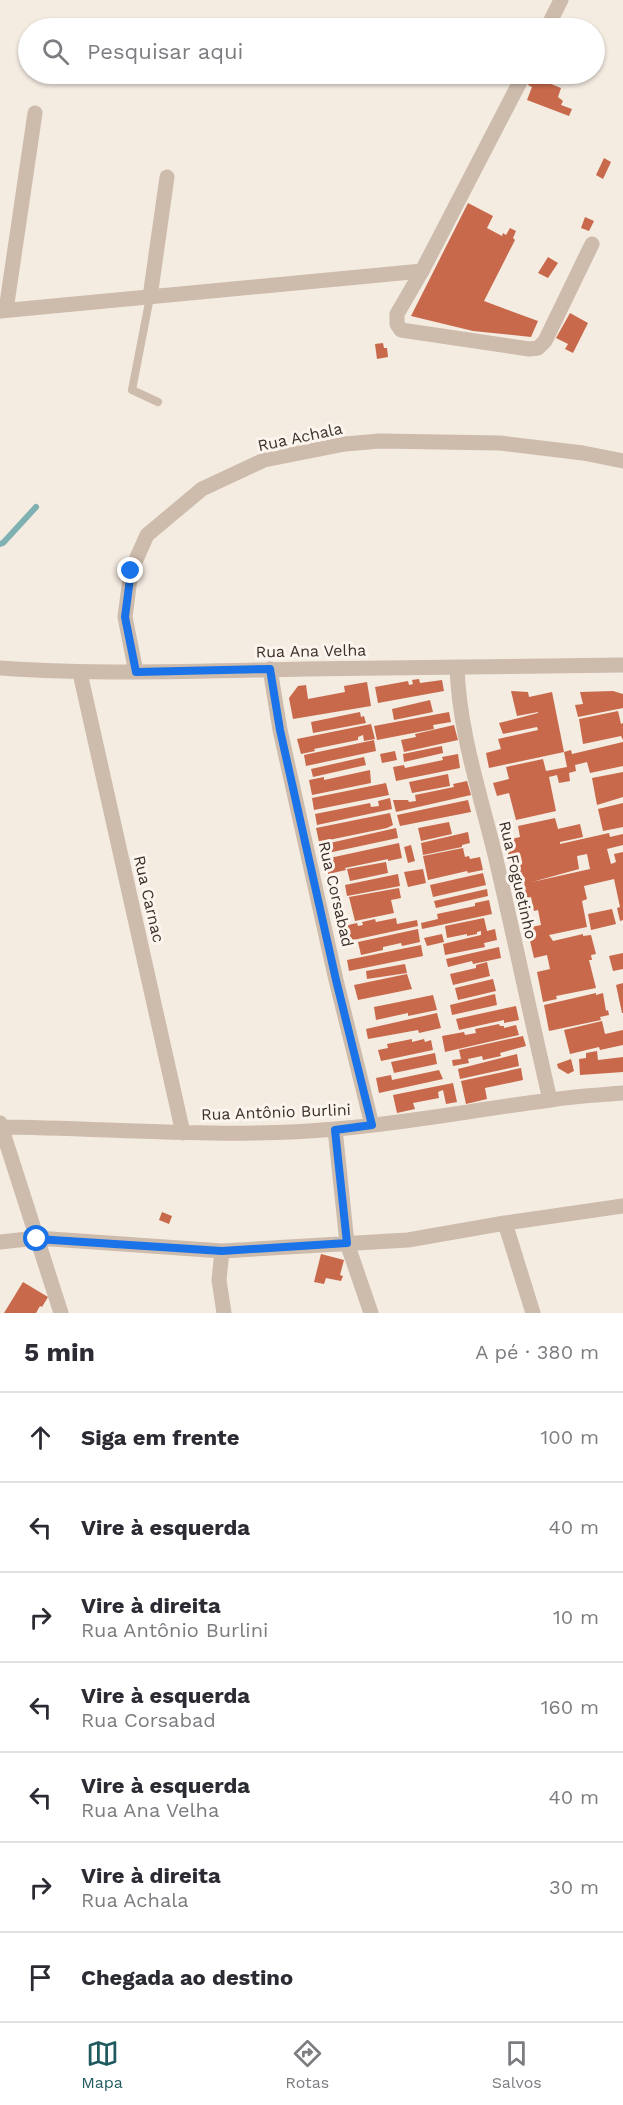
<!DOCTYPE html>
<html lang="pt">
<meta charset="utf-8">
<style>
:root{--surface:#fff;--page:#f7f7f7;--text:#2b2b33;--muted:#7c7c81;--line:#e1e1e2;--accent:#1f5a5e}
body{margin:0;font-family:"Work Sans",sans-serif;background:var(--page);color:var(--text)}
.stop{position:absolute;width:18px;height:18px;margin:-14px;border:4px solid #1a73e8;border-radius:50%;background:#fff}
.stop.end{background:#1a73e8;border-color:#fff;box-shadow:0 2px 6px #0008}
.list{margin:0;padding:0;list-style:none}
h2{display:flex;justify-content:space-between;align-items:center;height:78px;margin:0;padding:0 24px;font-size:26px}
h2 small{font-size:20px;font-weight:400;color:var(--muted)}
.list li{display:grid;grid-template-columns:39px 1fr auto;gap:18px;align-items:center;box-sizing:border-box;height:90px;padding:0 24px;border-top:2px solid var(--line)}
.list b{display:block;font-size:22px;white-space:nowrap}
.list p{margin:0;font-size:20px;white-space:nowrap;color:var(--muted)}
.list em{font-size:20px;font-style:normal;color:var(--muted)}
.icon{flex:none;width:33px;height:33px;fill:none;stroke:currentColor;stroke-width:2;stroke-linecap:round;stroke-linejoin:round}
.map{position:relative;flex:none;width:623px;height:1313px;overflow:hidden}
.search{position:absolute;background:var(--surface);box-shadow:0 2px 4px #0004;left:18px;right:18px;top:18px;height:66px;display:flex;align-items:center;gap:15px;box-sizing:border-box;padding:0 21px;border-radius:33px;color:var(--muted);font-size:22px}
.sheet{height:708px;background:var(--surface)}
nav{display:flex;justify-content:space-around;align-items:center;box-sizing:border-box;height:84px;border-top:2px solid var(--line);background:var(--surface);font-size:16px;color:var(--muted)}
nav a{display:grid;justify-items:center;gap:3px}
nav .on{color:var(--accent)}
.map>svg:first-child{display:block}
.lines{fill:none;stroke-linecap:round;stroke-linejoin:round}
.stream{stroke:#7fb0b2;stroke-width:6}
.building{fill:#c8694b;fill-rule:evenodd}
.lane{stroke:#cdbbac;stroke-width:8}
.street{stroke:#cdbbac;stroke-width:15}
.route{stroke:#1a73e8;stroke-width:8}
.labels{text-anchor:middle;dominant-baseline:central;stroke-width:6;stroke-linejoin:round;paint-order:stroke}
.street-label{font-size:16px;fill:#3b302b;stroke:#fbf5ee}
</style>
<div class="map">
<svg width="623" height="1313" viewBox="0 0 623 1313">
<rect width="100%" height="100%" fill="#f4ebe1"/>
<g class="lines">
<path class="stream" d="M0,544L3,543L36,507"/>
</g>
<path class="building" d="M534,74H543L540,79L545,81L548,76L553,78L551,84L561,88L558,97L563,101L561,105L572,109L569,116L527,100L532,87L528,85Z
M604,158L611,162L603,179L596,175Z
M468,203L493,216L487,228L502,236L503,233L506,235L510,228L516,231L513,238L515,240L484,301L538,321L531,337L473,331L411,316Z
M585,217L594,221L589,231L581,228Z
M548,257L558,263L548,278L538,273Z
M570,313L588,323L573,353L565,349L568,344L556,338Z
M383,343L384,348H387L388,357L377,359L375,344Z
M419,679L420,683L442,680L444,691L378,703L375,687L408,681L409,685L413,684L412,680Z
M367,682L371,706L293,719L289,698L298,686L306,685L308,699L345,692L344,686Z
M511,691L528,692L529,697L552,692L564,752L571,750L572,754L623,742V766L590,773L587,762L575,765L576,771L569,773L570,781L559,783L557,775L549,777L556,811L516,820L509,793L497,796L493,783L509,779L506,767L543,759L546,771L567,767L564,752L489,768L486,753L501,749L498,739L538,730L537,727L503,734L499,723L538,713V712L517,716Z
M613,691L623,694V708L578,717L575,705L583,704L580,692Z
M430,700L433,712L394,720L392,709Z
M618,711L621,724L623,723V740L621,736L583,744L579,719Z
M360,712L361,717L364,716L366,723L313,733L311,722Z
M449,712L451,722L433,725L434,729L377,740L374,726Z
M371,724L375,739L364,741L363,735L358,737V740L314,749L315,751L301,754L297,739Z
M454,725L458,740L404,752L401,740L416,737L415,734Z
M374,740L376,751L306,766L304,755Z
M442,746L443,753L404,762L403,754Z
M395,751L397,760L382,763L380,754Z
M458,754L460,768L396,781L393,767L404,765L405,768L443,760L442,757Z
M364,757L366,765L313,777L311,769Z
M370,770L371,783L312,795L309,780L324,777V780Z
M623,772V797L597,805L592,778Z
M448,774L450,786L412,793L409,782Z
M467,781L471,795L396,812L393,800H408L409,802L416,801L415,795L454,787L453,784Z
M386,783L389,795L314,810L312,798Z
M390,798L392,809L317,825L315,814L370,803L371,807L379,806L378,801Z
M468,800L471,812L400,826L397,815Z
M623,803V827L603,831L598,809Z
M390,813L393,825L387,828L319,842L316,828Z
M555,818L558,829L580,824L583,837L560,842V844L609,833L610,837L623,834V845L607,849L611,864L616,862L614,854L623,852V920L620,921L617,908L620,907L614,879L584,886L587,899L582,901L587,927L549,935L553,941L583,934V936L591,935L596,954L591,955L592,960H589L596,988L556,996L557,999L543,1002L537,972L550,969L547,955L534,958L527,928L541,925L538,910L534,911L531,897L520,899L508,855L507,840L520,837L518,826ZM587,854L590,869L532,882L579,869L577,856Z
M449,822L452,834L421,841L418,828Z
M396,828L398,838L323,854L321,845Z
M468,832L470,843L462,845V847L423,855L421,843Z
M399,843L402,858L388,861V859L345,868L346,870L328,874L325,859Z
M411,845L415,861L408,863L404,847Z
M463,848L465,857L469,856L470,859L480,857L483,870L468,873L467,871L428,880L423,856Z
M386,862L388,873L350,881L347,869Z
M423,869L426,883L408,887L404,872Z
M483,873L486,885L433,897L430,885Z
M398,874L400,886L347,896L345,885Z
M399,888L401,898L391,900L394,913L355,921L349,897Z
M487,889L488,896L436,908L434,901Z
M489,900L492,914L422,929L421,923L438,919L437,914L475,906V903Z
M612,909L616,924L591,930L588,914Z
M396,918L397,924L417,920L418,926L344,942L340,927L357,923L358,926L363,925L362,922L375,919L376,922Z
M484,918L487,931L495,929L497,940L484,943L485,947L445,955L443,944L481,935V931L477,932V934L467,936V934L447,938L445,926Z
M418,929L420,942L402,946L401,943L383,947V950L361,955L358,942Z
M442,934L444,942L427,946L424,938Z
M421,945L423,956L349,971L347,960Z
M499,947L501,958L473,964L472,961L448,967L446,959Z
M623,953V969L613,971L609,956Z
M487,962L490,976L453,985L450,974L476,968V965Z
M405,964L407,973L367,979L366,971Z
M407,974L412,989L358,1000L354,985Z
M493,979L496,991L458,1000L455,988Z
M623,983V1013H622L616,985Z
M596,993V995L603,993L606,1011L608,1010L609,1015L600,1017L601,1020L549,1031L544,1005Z
M495,994L497,1005L452,1015L450,1005Z
M433,995L437,1010L408,1016V1013L376,1020L374,1007Z
M516,1006L519,1020L504,1023V1020L459,1030L456,1019Z
M437,1013L441,1028L419,1033L418,1030L368,1039L366,1029Z
M602,1021L605,1034L623,1030V1045L600,1050L599,1047L570,1054L564,1030Z
M499,1024L500,1026H504V1028L516,1025L519,1035L445,1052L442,1036L464,1032L465,1035L476,1033L475,1029Z
M523,1036L526,1046L500,1053L501,1056L483,1060L482,1056L468,1059L469,1063L453,1066L452,1060L461,1059L459,1050Z
M412,1039V1042L424,1039L425,1042L431,1040L433,1050L381,1061L378,1050L388,1048L387,1044Z
M597,1051L598,1060L623,1057V1072L580,1075L579,1059L586,1058V1053Z
M435,1053L437,1064L394,1073L391,1062Z
M517,1054L519,1066L460,1079L458,1069Z
M571,1059L574,1071L568,1074L558,1068L557,1064Z
M521,1068L523,1080L485,1088L487,1099L466,1104L461,1081Z
M439,1070L443,1079L379,1093L376,1078L391,1075L392,1080Z
M453,1083L457,1102L446,1104L443,1090L438,1092L439,1098L413,1103L415,1109L397,1113L393,1095Z
M162,1212L172,1216L169,1224L159,1220Z
M321,1254L344,1260L340,1275L343,1276L341,1281L326,1278L324,1284L314,1282Z
M23,1282L48,1297L42,1307L40,1306L36,1313H4Z"/>
<g class="lines">
<path class="lane" d="M150,297L132,390L158,402"/>
<path class="street" d="M547,28L561,0
M524,74L422,271L397,314V324L401,330L529,349L538,348L545,341L592,244
M150,297L167,177
M6,310L35,113
M0,311L422,271
M457,667C459,731 480,793 495,855C514,936 531,1018 550,1100
M0,668C102,675 203,671 305,669C411,667 517,667 623,665
M270,669L280,730L336,980L372,1125
M136,672L125,617L131,571L147,535L202,489L264,460L345,444L380,441L500,443L583,453L623,461
M80,673L183,1133
M0,1123L61,1313
M0,1127C112,1128 224,1139 335,1129C408,1123 479,1109 551,1100C575,1096 599,1095 623,1093
M335,1129L347,1243L371,1313
M505,1223L533,1313
M0,1242L37,1238L222,1251L408,1240L505,1223L623,1206
M222,1251L219,1280L224,1313"/>
</g>
<g class="lines">
<path class="route" d="M37,1239L222,1251L347,1243L335,1130L372,1125L336,980L280,730L270,669L136,672L125,617L131,571"/>
</g>
<g class="labels">
<g class="street-label">
<text transform="translate(300 437) rotate(-12)">Rua Achala</text>
<text transform="translate(311 651) rotate(-1)">Rua Ana Velha</text>
<text transform="translate(518 880) rotate(77)">Rua Foguetinho</text>
<text transform="translate(336 894) rotate(77)">Rua Corsabad</text>
<text transform="translate(149 899) rotate(77)">Rua Carnac</text>
<text transform="translate(276 1112) rotate(-2)">Rua Antônio Burlini</text>
</g>
</g>
</svg>
<div class="stop" style="left:37px;top:1239px"></div>
<div class="stop end" style="left:131px;top:571px"></div>
<div class="search"><svg class="icon" aria-label="search" viewBox="0 0 24 24"><circle cx="10" cy="10" r="6"/><path d="M15 15l6 6"/></svg>Pesquisar aqui</div>
</div>
<section class="sheet">
<h2>5 min<small>A pé · 380 m</small></h2>
<ul class="list">
<li><svg class="icon" aria-label="ahead" viewBox="0 0 24 24"><path d="M12 20V5M6 11l6-6 6 6"/></svg><div><b>Siga em frente</b></div><em>100 m</em></li>
<li><svg class="icon" aria-label="left" viewBox="0 0 24 24"><path d="M17 20v-9H6M10 6l-5 5 5 5"/></svg><div><b>Vire à esquerda</b></div><em>40 m</em></li>
<li><svg class="icon" aria-label="right" viewBox="0 0 24 24"><path d="M7 20v-9h11M14 6l5 5-5 5"/></svg><div><b>Vire à direita</b><p>Rua Antônio Burlini</p></div><em>10 m</em></li>
<li><svg class="icon" aria-label="left" viewBox="0 0 24 24"><path d="M17 20v-9H6M10 6l-5 5 5 5"/></svg><div><b>Vire à esquerda</b><p>Rua Corsabad</p></div><em>160 m</em></li>
<li><svg class="icon" aria-label="left" viewBox="0 0 24 24"><path d="M17 20v-9H6M10 6l-5 5 5 5"/></svg><div><b>Vire à esquerda</b><p>Rua Ana Velha</p></div><em>40 m</em></li>
<li><svg class="icon" aria-label="right" viewBox="0 0 24 24"><path d="M7 20v-9h11M14 6l5 5-5 5"/></svg><div><b>Vire à direita</b><p>Rua Achala</p></div><em>30 m</em></li>
<li><svg class="icon" aria-label="arrive" viewBox="0 0 24 24"><path d="M6 21V4h12l-3 4 3 4H6"/></svg><div><b>Chegada ao destino</b></div></li>
</ul>
</section>
<nav>
<a class="on"><svg class="icon" aria-label="map" viewBox="0 0 24 24"><path d="M3 6l6-2 6 2 6-2v14l-6 2-6-2-6 2zM9 4v14M15 6v14"/></svg>Mapa</a>
<a><svg class="icon" aria-label="directions" viewBox="0 0 24 24"><path d="M12 3l9 9-9 9-9-9zM9 14v-3h6M13 9l2 2-2 2"/></svg>Rotas</a>
<a><svg class="icon" aria-label="saved" viewBox="0 0 24 24"><path d="M7 4h10v16l-5-4-5 4z"/></svg>Salvos</a>
</nav>
